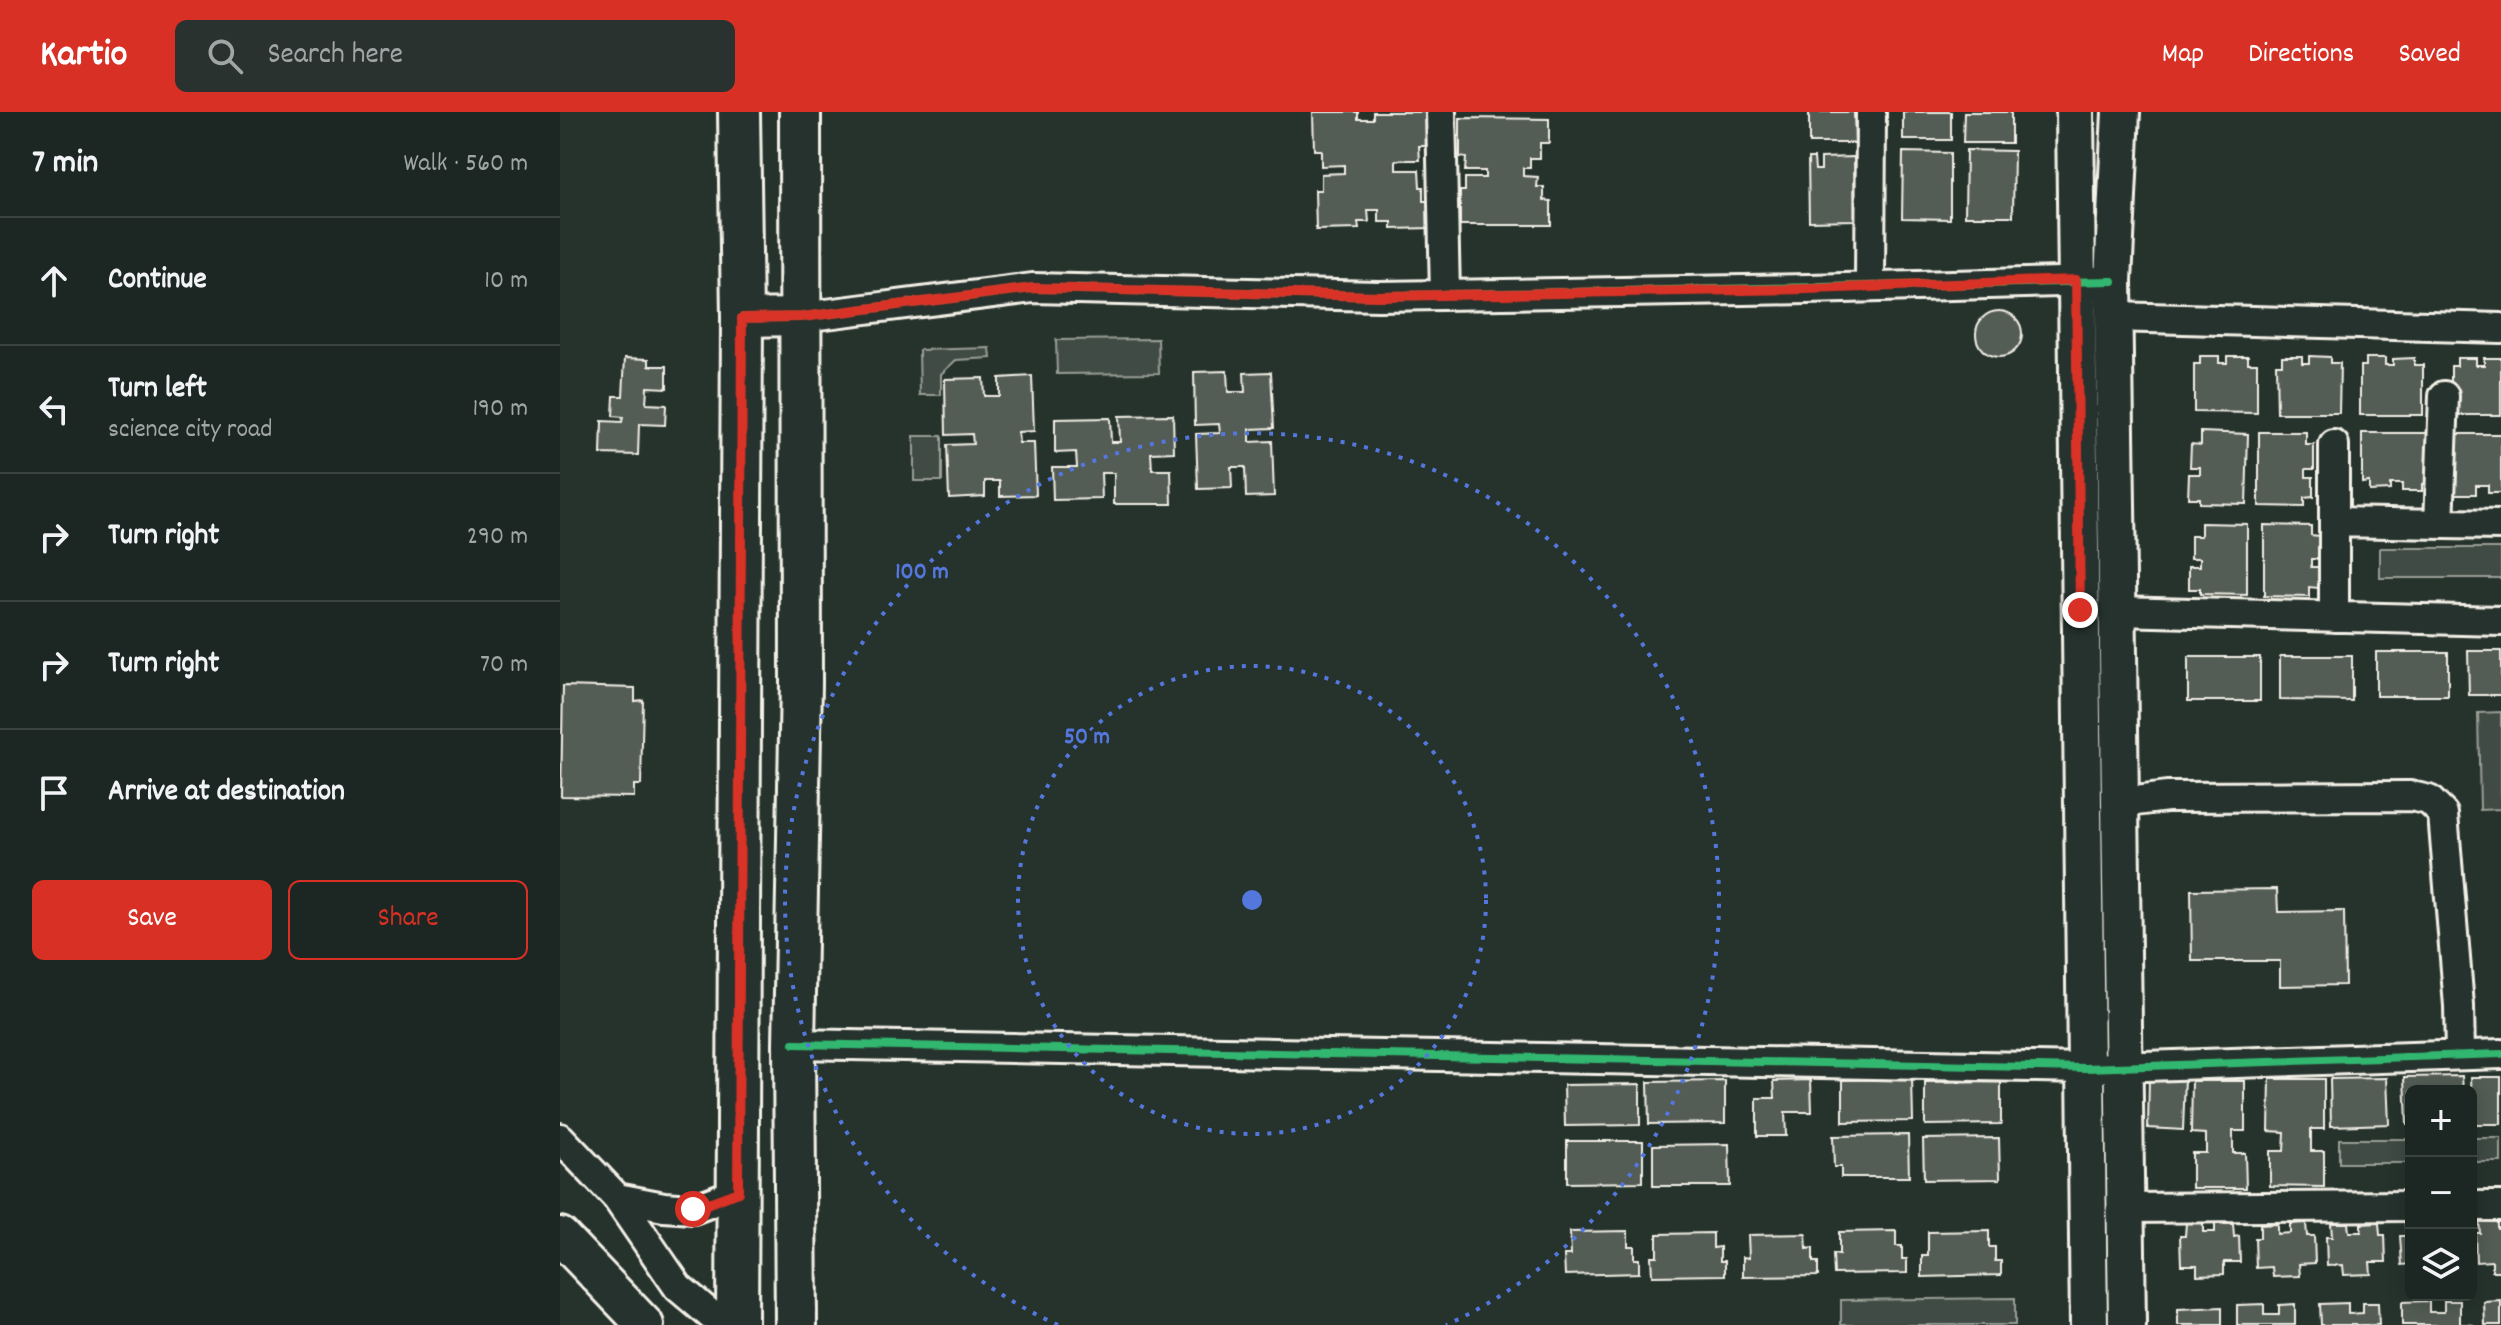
<!DOCTYPE html>
<meta charset="utf-8">
<style>
:root{--surface:#1c2622;--page:#29322f;--text:#f1f3f6;--muted:#a0a5a5;--line:#3a4340;--accent:#d93025}
body{margin:0;font-family:Dekko,sans-serif;background:var(--page);color:var(--text)}
.controls{position:absolute;right:24px;bottom:24px;display:grid;overflow:hidden;border-radius:12px;box-shadow:0 4px 20px #0003}
.controls button{width:72px;height:72px;display:grid;place-items:center;padding:0;border:0;border-bottom:2px solid var(--line);background:var(--surface);color:var(--text);font:40px sans-serif}
.stop{position:absolute;width:24px;height:24px;margin:-18px;border:6px solid #d93025;border-radius:50%;background:#fff}
.stop.end{background:#d93025;border-color:#fff;box-shadow:0 2px 8px #0008}
.list{margin:0;padding:0;list-style:none}
h2{display:flex;justify-content:space-between;align-items:center;height:104px;margin:0;padding:0 32px;font-size:34px}
h2 small{font-size:26px;font-weight:400;color:var(--muted)}
.list li{display:grid;grid-template-columns:52px 1fr auto;gap:24px;align-items:center;box-sizing:border-box;height:128px;padding:0 32px;border-top:2px solid var(--line)}
.list b{display:block;font-size:30px;white-space:nowrap}
.list p{margin:0;font-size:26px;white-space:nowrap;color:var(--muted)}
.list em{font-size:26px;font-style:normal;color:var(--muted)}
.actions{display:flex;gap:16px;padding:24px 32px}
.actions a{flex:1;padding:18px 0;border:2px solid var(--accent);border-radius:12px;text-align:center;font-size:28px;color:var(--accent)}
.actions .main{background:var(--accent);color:#fff}
.icon{flex:none;width:44px;height:44px;fill:none;stroke:currentColor;stroke-width:2;stroke-linecap:round;stroke-linejoin:round}
.map{position:relative;flex:none;width:1941px;height:1213px;overflow:hidden}
header{display:flex;align-items:center;gap:48px;box-sizing:border-box;height:112px;padding:0 40px;background:var(--accent);color:#fff}
header strong{font-size:38px}
nav{display:flex;gap:44px;margin-inline-start:auto;font-size:28px}
.search{width:560px;height:72px;background:var(--page);display:flex;align-items:center;gap:20px;box-sizing:border-box;padding:0 28px;border-radius:12px;color:var(--muted);font-size:30px}
main{display:flex}
aside{flex:1;background:var(--surface)}
.map>svg:first-child{display:block}
.green{fill:#414b45;stroke:#9a9e96;stroke-width:2}
.building{fill:#525c55;stroke:#f4f1e8;stroke-width:2}
.lines{fill:none;stroke-linecap:round;stroke-linejoin:round}
.minor-casing{stroke:#f4f1e8;stroke-width:34}
.tertiary-casing{stroke:#f4f1e8;stroke-width:42}
.secondary-casing{stroke:#f4f1e8;stroke-width:46}
.minor{stroke:#26332d;stroke-width:28}
.tertiary{stroke:#26332d;stroke-width:36}
.secondary{stroke:#26332d;stroke-width:40}
.cycleway-casing{stroke:#26332d;stroke-width:13}
.cycleway{stroke:#33b770;stroke-width:8}
.route{stroke:#d93025;stroke-width:10}
.ring{fill:none;stroke:#5377dc;stroke-width:4;stroke-dasharray:4 8}
.centre{fill:#5377dc;stroke:#26332d;stroke-width:4}
.ring-label{font-size:24px;text-anchor:middle;font-weight:bold;fill:#5377dc;stroke:#26332d;stroke-width:7;stroke-linejoin:round;paint-order:stroke}
</style>
<header>
<strong>Kartio</strong>
<div class="search"><svg class="icon" aria-label="search" viewBox="0 0 24 24"><circle cx="10" cy="10" r="6"/><path d="M15 15l6 6"/></svg>Search here</div>
<nav><a>Map</a><a>Directions</a><a>Saved</a></nav>
</header>
<main>
<aside>
<h2>7 min<small>Walk · 560 m</small></h2>
<ul class="list">
<li><svg class="icon" aria-label="ahead" viewBox="0 0 24 24"><path d="M12 20V5M6 11l6-6 6 6"/></svg><div><b>Continue</b></div><em>10 m</em></li>
<li><svg class="icon" aria-label="left" viewBox="0 0 24 24"><path d="M17 20v-9H6M10 6l-5 5 5 5"/></svg><div><b>Turn left</b><p>science city road</p></div><em>190 m</em></li>
<li><svg class="icon" aria-label="right" viewBox="0 0 24 24"><path d="M7 20v-9h11M14 6l5 5-5 5"/></svg><div><b>Turn right</b></div><em>290 m</em></li>
<li><svg class="icon" aria-label="right" viewBox="0 0 24 24"><path d="M7 20v-9h11M14 6l5 5-5 5"/></svg><div><b>Turn right</b></div><em>70 m</em></li>
<li><svg class="icon" aria-label="arrive" viewBox="0 0 24 24"><path d="M6 21V4h12l-3 4 3 4H6"/></svg><div><b>Arrive at destination</b></div></li>
</ul>
<div class="actions"><a class="main">Save</a><a>Share</a></div>
</aside>
<div class="map">
<svg width="1941" height="1213" viewBox="0 0 1941 1213">
<rect width="100%" height="100%" fill="#26332d"/>
<filter id="ink" filterUnits="userSpaceOnUse"><feTurbulence type="fractalNoise" baseFrequency=".0125" numOctaves="2"/><feDisplacementMap in="SourceGraphic" scale="16" xChannelSelector="R" yChannelSelector="G"/><feConvolveMatrix kernelMatrix="1 2 1 2 8 2 1 2 1" color-interpolation-filters="sRGB"/></filter>
<g filter="url(#ink)">
<path class="green" d="M598,227L599,261L497,262L496,228Z
M430,236L431,246L396,248L381,262V283H360L359,238Z
M354,324H382V369H354Z
M1820,436H1941V466H1820Z
M1941,600V697L1920,698L1918,601Z
M1911,1026H1941V1050H1911Z
M1779,1027H1851V1051H1779Z
M1455,1186V1213H1281V1188Z"/>
<path class="building" d="M753,0H798V7H813V0H867L868,34H859L860,48H836V58H859L860,75H863V89H869L870,116L832,117V110H819V98H808L809,110H798L799,117L756,118L755,78H761V62L784,61V53L761,54V38H754Z
M1249,0H1294L1295,31H1249Z
M1343,0H1391V28H1343Z
M1404,0H1451V31H1403Z
M900,6L989,7V31H980V46H970V56H963V64L978,65L977,75H984V88L991,89V113H900V79H905V66H925V59H905L906,46L900,45Z
M1406,38L1454,39L1453,104H1405Z
M1343,40L1390,41V107L1342,106Z
M1294,45L1295,108L1249,109L1248,46H1254L1255,58H1261V46Z
M1416 222a23 23 0 1 1 46 0a23 23 0 1 1-46 0Z
M1640,244H1659V251H1667V244H1688V251H1697V301L1634,300V252H1640Z
M1722,244H1742V251H1749V244L1770,245V251H1780L1779,301H1717L1716,252H1722Z
M65,246L89,247V254H107V276L87,275L86,292L106,293L105,313L79,312L78,343L41,342L42,309L62,310L63,305L53,304L54,284H63Z
M1806,246H1825V253H1833V247L1854,246V253H1863V303H1800V254H1806Z
M1897,246H1916V253H1924V246H1941V303H1891V254H1897Z
M667,259L668,280H685L684,261L711,260L714,316L690,317V330L712,329L714,384L686,385L685,355H671L672,376L638,377L636,322L660,321L659,312L635,313L634,260Z
M472,264L474,319L458,320L459,331H474L476,383L440,384V369H425V384L389,386L387,333L413,332L412,322L386,323L385,267L423,266L424,284H439V266Z
M613,303L614,340L591,341L592,358H611L612,392H554V361H541L542,387L493,388L492,355H517L516,340L495,341V307L550,306L551,330H560L559,304Z
M1641,320L1688,322L1686,392L1639,391V386H1628L1629,362H1640V355H1630L1631,332L1641,333Z
M1699,320H1746V333H1754V357H1746V365H1753V385L1744,386V395L1699,394Z
M1802,321H1871V372H1862V379H1842V372H1830V378L1809,379V370L1802,371Z
M1891,322H1941V381H1928V373H1916V382H1895V373H1891Z
M1641,411L1687,412V483L1640,482V477H1629V454H1640V446H1631V424H1641Z
M1704,413L1751,414V423L1759,424V447H1751V455H1758V476L1749,475V485L1704,484Z
M1908,539H1941V583H1909Z
M1816,540H1888V584H1816Z
M1720,544H1792V589L1720,588Z
M1628,545H1700V589H1628Z
M3,574L75,576V589L83,588L81,673H74V685L1,684Z
M1717,777L1718,800L1784,799L1785,873L1720,874V849H1632L1631,778Z
M1902,964L1903,979H1851V1012H1847L1845,965Z
M1589,965L1625,966L1623,1018L1588,1016Z
M1911,965H1941V1012H1913Z
M1827,966L1829,1012L1771,1014L1770,967Z
M1352,967L1353,1009L1283,1010V968Z
M1710,967H1764V1017H1751V1039H1764V1075L1710,1074V1039H1724L1725,1020L1709,1019Z
M1251,968L1252,1000H1225L1226,1024H1197V986H1215L1214,969Z
M1165,969V1011L1089,1012L1088,970Z
M1632,969H1685V1019H1673V1041H1685L1686,1076H1632V1041H1646V1022L1631,1021Z
M1441,970V1012L1365,1013V971Z
M1080,972V1013L1005,1014L1004,973Z
M1348,1023L1349,1065H1281V1055H1274L1273,1024Z
M1439,1026L1440,1067L1364,1068L1363,1027Z
M1007,1029H1083V1070L1007,1071Z
M1169,1032L1170,1074H1093V1033Z
M1937,1107V1116H1941V1159H1932V1149L1916,1150L1915,1121H1920L1919,1108Z
M1626,1111H1643V1120H1655V1112H1673L1674,1125L1679,1124L1680,1150H1664V1162L1637,1163V1153H1621L1620,1124H1625Z
M1746,1111L1747,1124H1754L1755,1151L1739,1152L1740,1164L1713,1165L1712,1155L1696,1156L1695,1126H1700V1113L1717,1112V1122L1730,1121V1112Z
M1771,1111H1788L1789,1120H1801V1112L1819,1111L1820,1123H1825L1826,1150H1810L1811,1162L1784,1163L1783,1153L1767,1154L1766,1125H1772Z
M1845,1111H1851V1152L1842,1153L1840,1124H1846Z
M1068,1119V1134H1074V1147H1079V1161L1005,1163L1004,1143H1011L1010,1120Z
M1336,1119V1134H1342V1147H1347V1161L1274,1162L1273,1142L1279,1143V1120Z
M1429,1119V1135H1435V1149H1441V1163L1362,1165V1144H1368V1120Z
M1153,1121V1136L1160,1135V1149H1165V1163L1092,1164L1091,1144H1097V1122Z
M1246,1122L1247,1137L1253,1136V1150H1258V1164L1183,1165V1145L1189,1146L1188,1123Z
M1869,1189V1200H1884V1189H1900V1212L1914,1213H1842V1190Z
M1941,1189V1213H1925L1924,1190Z
M1788,1191V1202L1803,1201V1191H1818L1819,1213H1761L1760,1192Z
M1704,1192V1203H1719V1193L1735,1192V1213H1677V1193Z
M1662,1195V1213H1618V1197Z"/>
<g class="lines">
<g class="minor-casing">
<path id="minor" d="M881,0L885,183
M1310,175L1311,0
M242,205L473,176L819,184L1248,177L1536,169
M1553,205L1941,216
M1774,410L1941,413
M1879,412L1884,284
M1557,499L1941,509
M1774,505V333
M1560,691L1607,685L1851,684L1869,688L1883,702L1899,894L1900,943
M234,932L1526,956L1941,942
M0,1026L57,1086L104,1095L133,1097L178,1080
M57,1086L118,1175L151,1203L173,1213
M1911,1094H1941
M1565,1096L1851,1094"/>
</g>
<g class="tertiary-casing">
<path id="tertiary" d="M1515,0L1529,1213
M1561,0L1553,169L1567,1213
M182,206L242,205
M0,1124L85,1213"/>
</g>
<g class="secondary-casing">
<path id="secondary" d="M177,1213L182,206L179,0
M236,1213L234,932L241,571L240,0"/>
</g>
<use href="#minor" class="minor"/>
<use href="#tertiary" class="tertiary"/>
<use href="#secondary" class="secondary"/>
<g class="cycleway-casing">
<path id="cycleway" d="M182,206L242,205L473,176L819,184L1553,169
M234,932L1526,956L1941,942"/>
</g>
<use href="#cycleway" class="cycleway"/>
</g>
</g>
<g class="lines" filter="url(#ink)">
<path class="route" d="M133,1097L178,1080L182,206L242,205L473,176L819,184L1248,177L1516,168L1520,498"/>
</g>
<g class="ring">
<circle cx="692" cy="788" r="234"/>
<path d="M498 1213A467 467 0 1 1 886 1213"/>
</g>
<circle cx="692" cy="788" r="12" class="centre"/>
<g class="ring-label">
<text x="362" y="466">100 m</text>
<text x="527" y="631">50 m</text>
</g>
</svg>
<div class="controls">
<button>+</button>
<button>−</button>
<button><svg class="icon" aria-label="layers" viewBox="0 0 24 24"><path d="M12 4l9 5-9 5-9-5zM3 14l9 5 9-5"/></svg></button>
</div>
<div class="stop" style="left:133px;top:1097px"></div>
<div class="stop end" style="left:1520px;top:498px"></div>
</div>
</main>
